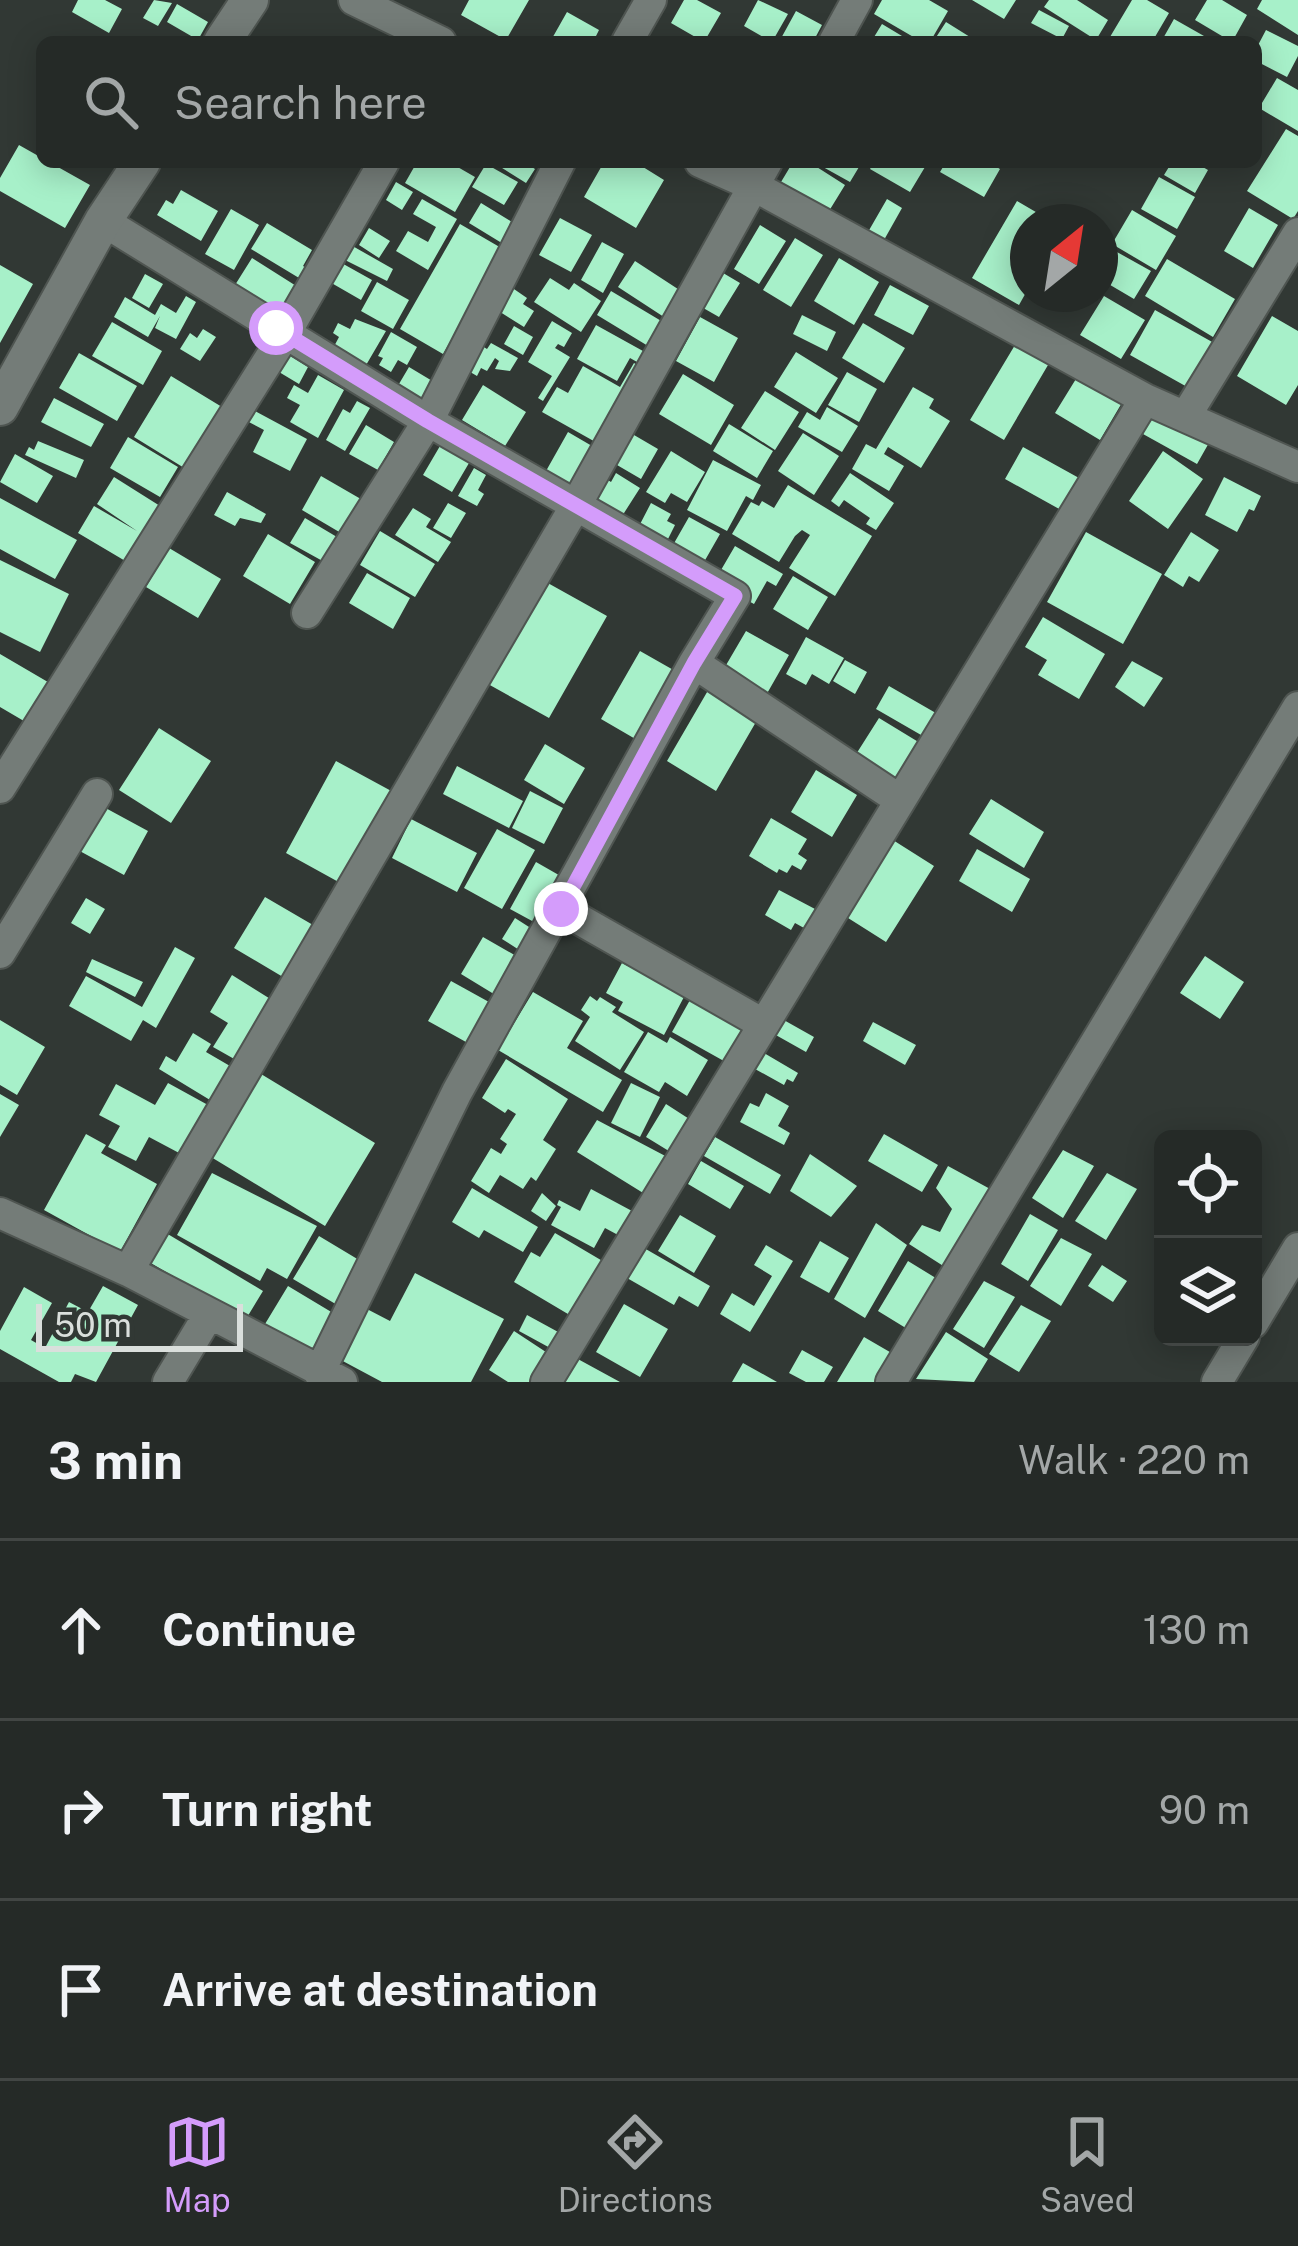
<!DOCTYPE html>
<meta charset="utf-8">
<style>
:root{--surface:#252a27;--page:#313633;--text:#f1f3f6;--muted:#a3a7a7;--line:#424644;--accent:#d49cfb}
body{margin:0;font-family:"Public Sans",sans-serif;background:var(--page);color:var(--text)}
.controls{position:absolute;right:36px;bottom:36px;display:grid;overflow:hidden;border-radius:18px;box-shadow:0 6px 30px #0003}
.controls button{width:108px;height:108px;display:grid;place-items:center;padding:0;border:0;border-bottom:3px solid var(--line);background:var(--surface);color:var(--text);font:60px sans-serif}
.compass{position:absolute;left:1010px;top:204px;width:108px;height:108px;border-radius:50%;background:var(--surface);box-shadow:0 6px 30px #0003;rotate:30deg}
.scale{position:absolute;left:36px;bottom:30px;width:207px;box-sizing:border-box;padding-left:12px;border:6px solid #dadfdc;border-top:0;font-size:33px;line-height:42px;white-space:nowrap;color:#dadfdc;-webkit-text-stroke:9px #313834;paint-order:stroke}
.stop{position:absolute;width:36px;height:36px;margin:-27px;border:9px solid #d49cfb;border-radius:50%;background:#fff}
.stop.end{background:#d49cfb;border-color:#fff;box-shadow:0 3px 12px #0008}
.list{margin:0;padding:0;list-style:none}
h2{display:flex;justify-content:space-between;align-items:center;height:156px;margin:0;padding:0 48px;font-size:51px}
h2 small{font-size:39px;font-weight:400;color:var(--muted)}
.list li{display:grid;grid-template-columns:78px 1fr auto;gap:36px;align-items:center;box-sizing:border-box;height:180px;padding:0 48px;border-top:3px solid var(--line)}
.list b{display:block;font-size:45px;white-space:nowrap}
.list em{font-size:39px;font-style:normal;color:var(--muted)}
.icon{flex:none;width:66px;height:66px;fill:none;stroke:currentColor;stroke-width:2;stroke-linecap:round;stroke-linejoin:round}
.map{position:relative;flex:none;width:1298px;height:1382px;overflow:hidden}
.search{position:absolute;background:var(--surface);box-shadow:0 6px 30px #0003;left:36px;right:36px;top:36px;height:132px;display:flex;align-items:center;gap:30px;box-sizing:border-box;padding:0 42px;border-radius:18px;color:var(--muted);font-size:45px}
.sheet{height:696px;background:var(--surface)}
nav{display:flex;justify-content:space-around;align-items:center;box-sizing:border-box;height:168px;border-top:3px solid var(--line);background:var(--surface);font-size:33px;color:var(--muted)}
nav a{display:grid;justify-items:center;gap:6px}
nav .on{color:var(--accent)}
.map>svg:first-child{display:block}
.building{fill:#a7f0c9}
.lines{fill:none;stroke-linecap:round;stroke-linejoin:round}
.minor-casing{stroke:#4f5551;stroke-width:34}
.tertiary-casing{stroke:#4f5551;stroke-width:40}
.minor{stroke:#747c78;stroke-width:30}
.tertiary{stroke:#747c78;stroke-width:36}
.route{stroke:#d49cfb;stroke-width:15}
</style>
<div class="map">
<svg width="1298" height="1382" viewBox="0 0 1298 1382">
<rect width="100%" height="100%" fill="#313834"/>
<path class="building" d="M78,0H105L122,9L109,33L72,12Z
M154,0L172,3L158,26L143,18Z
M469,0H529L506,40L461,15Z
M684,0H697L721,13L704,42L671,23Z
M758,0L788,14L772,42L744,26Z
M882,0H929L948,11L930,42H922L874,14Z
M972,0H1016L1004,19Z
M1049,0H1077L1108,20L1096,40L1044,7Z
M1132,0H1147L1169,13L1152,42H1107Z
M1207,0H1222L1247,15L1232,42L1195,20Z
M1262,0H1298V35L1257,9Z
M177,4L208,22L198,40L167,22Z
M1039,10L1069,26L1062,39L1031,23Z
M796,11L822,25L813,42H779Z
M567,12L599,30L593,42H577L566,36L563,42H550Z
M1174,19L1204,36L1200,42H1161Z
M946,22L978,42H933Z
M882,24L912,42H871Z
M1266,30L1298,46V56L1287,77L1256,61V49Z
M1277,78L1298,90V131L1259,108Z
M1286,129L1298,136V211L1293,219L1247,191Z
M19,145L42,158V162H49L90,185L65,228L0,191V178Z
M417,162H449L475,177L455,212L405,183Z
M502,162H524L535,169L526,183L499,166Z
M604,162H635L664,180L636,228L584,197Z
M793,162H809L845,185L829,211L781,182Z
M814,162H850L859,167L850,182Z
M874,162H928L910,192L870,169Z
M946,162H988L1000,169L984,197L940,172Z
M1172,162H1194L1208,170L1195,193L1164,175Z
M486,164L518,182L504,205L472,187Z
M1159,177L1195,197L1177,229L1141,209Z
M396,182L413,192L402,210L386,200Z
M181,190L218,211L201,241L157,215L166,200L173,204Z
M422,199L457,219L428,270L396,251L408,231L428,242L436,227L413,214Z
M887,199L902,208L884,240L868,232Z
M1017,201L1053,222H1028V289L1019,305L972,278Z
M481,203L517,225L505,245L469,223Z
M1249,208L1278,225L1253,268L1224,251Z
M231,209L259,225L234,270L205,254Z
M1132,210L1176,236L1156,270L1112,244Z
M560,218L592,235L571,272L539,255Z
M267,223L312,250L303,266L315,273L309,284L251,249Z
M460,224L503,249L443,354L400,329Z
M760,225L786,241L759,284L734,269Z
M369,228L390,241L379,258L359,245Z
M795,238L823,255L791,307L763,290Z
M602,242L624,254L603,293L581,280Z
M349,244L393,269L387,281L341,258Z
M1108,247L1151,271L1134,299L1100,279V262Z
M252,258L301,289L279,323L230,293Z
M839,258L879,282L854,325L814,301Z
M1167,259L1235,299L1213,337L1145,296Z
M338,261L372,280L361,300L328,281Z
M635,261L684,293L667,319L618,287Z
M0,265L33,284L0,343Z
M718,270L740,283L719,317L698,305Z
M145,274L163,284L149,308L132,298Z
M550,278L569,290L574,283L601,301L581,332L534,302Z
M377,282L409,300L393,329L361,311Z
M890,285L929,306L913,335L874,315Z
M511,287L527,298L523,304L534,311L524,327L497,310Z
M611,291L668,325L653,349L597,315Z
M186,296L196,302L176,339L155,328L160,316L148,337L114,317L125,297L155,315L161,304L176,313Z
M1104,296L1145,320L1121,359L1080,335Z
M1155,310L1214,343L1189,388L1130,355Z
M802,315L836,332L827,351L793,334Z
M1272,316L1298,331V385L1286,405L1237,376Z
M700,317L738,338L714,382L676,361Z
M355,319L386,331L362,372L330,354L339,337L333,333L338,323L350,329Z
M552,321L572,333L564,347L558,344L555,348L570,357L543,401L538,398L552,376L528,362Z
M112,322L162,351L143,385L92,356Z
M863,323L905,348L884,383L842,358Z
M596,325L652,356L646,367L630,358L617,381L577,359Z
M514,326L533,337L523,355L504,344Z
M203,329L216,337L200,361L180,349L190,333L197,338Z
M391,332L417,347L407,365L398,360L391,372L379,365L383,358L378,356Z
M491,343L518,358L510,371L495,369L499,361L495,358L487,371L481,368L477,376L465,369L479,344L487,349Z
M1015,345L1048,365L1004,440L970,420Z
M284,352L308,367L299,384L274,369Z
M796,352L838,378L816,413L774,387Z
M79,353L137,386L117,421L59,388Z
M634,363L648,372L599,444L542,412L557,387L568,393L583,366L620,387Z
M409,367L439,385L426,406L396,389Z
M847,372L877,389L859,422L828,405Z
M683,374L734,405L711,445L659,414Z
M1079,374L1123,401L1100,440L1055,413Z
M318,375L344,390L318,438L290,422L300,405L287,398L294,385L308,393Z
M171,376L222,407L194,474L134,437Z
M483,385L526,412L505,446L462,420Z
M913,387L934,399L929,408L950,421L921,468L888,447L884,454L904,466L889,491L852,469L866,444L876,449Z
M765,391L799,412L775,450L741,428Z
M54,398L104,424L91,447L41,422Z
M357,401L370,408L345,451L326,440L343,409L350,413Z
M827,407L858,426L842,452L798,427L807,412L820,420Z
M251,409L307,439L290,471L253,452L264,430L245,420Z
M1155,411L1210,441L1197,464L1143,434Z
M729,424L773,451L757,478L713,451Z
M366,425L394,442L378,470L349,454Z
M622,428L658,449L641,479L605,458Z
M568,432L592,446L570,485L546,471Z
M803,433L839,456L814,495L778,471Z
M128,437L178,467L160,497L110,468Z
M38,441L84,460L76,478L25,455L29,447L34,450Z
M440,446L469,463L452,492L423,475Z
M1023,447L1079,478L1061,510L1005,479Z
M671,451L705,472L687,502L671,493L665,503L646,492Z
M1163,451L1203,479L1168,529L1129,501Z
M15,454L53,476L37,503L0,482Z
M713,460L761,485L753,500L746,496L727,531L687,510Z
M474,468L486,475L478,490L484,494L477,506L458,496Z
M616,473L640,488L617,524L584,505L602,476L611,482Z
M850,473L894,503L876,530L866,524L870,518L844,500L839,507L831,501Z
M321,476L366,502L346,536L302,510Z
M114,477L168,511L127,562L78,533L94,506L137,531L97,504Z
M1224,477L1261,496L1254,511L1249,509L1237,532L1205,515Z
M788,485L872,536L835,596L789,568L810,535L802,530L795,536L779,562L732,534L751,502L759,506L762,501L774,508Z
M227,492L266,514L261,523L240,518L235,526L214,515Z
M0,498L77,540L55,579L0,549Z
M448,503L466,513L451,538L433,528Z
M651,503L671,514L667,521L675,525L667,541L637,530Z
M413,508L431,519L426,527L451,542L438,562L395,535Z
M689,517L720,534L704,562L673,545Z
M305,518L342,540L328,564L290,543Z
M380,531L435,564L415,597L360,565Z
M1086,532L1162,574L1123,644L1047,602Z
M1191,532L1219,550L1199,582L1189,576L1183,587L1164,575Z
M268,534L315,562L290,604L243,576Z
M735,546L783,574L776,586L767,581L754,604L714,582Z
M169,548L221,579L198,618L146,587Z
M0,560L69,594L40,652L0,632Z
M367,573L410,598L393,629L349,603Z
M793,576L828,597L808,630L773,609Z
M546,582L607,616L549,718L488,684Z
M1043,617L1105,654L1079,699L1038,675L1047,660L1025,647Z
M746,631L789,655L765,697L722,672Z
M806,637L844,658L829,684L812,674L806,685L786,674Z
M640,651L684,676L644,744L601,719Z
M0,654L53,685L29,724L0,707Z
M845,660L867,672L855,694L833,681Z
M1132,661L1163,678L1144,707L1115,687Z
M889,686L941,716L928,739L876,709Z
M710,687L760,715L716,791L667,761Z
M879,718L925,746L899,788L853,759Z
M159,728L211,761L171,823L119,790Z
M545,744L585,768L564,804L524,780Z
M336,761L395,793L344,885L286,853Z
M457,766L523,801L509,828L443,794Z
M816,770L857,795L832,837L791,812Z
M530,791L563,808L544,844L512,828Z
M991,799L1044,832L1024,868L969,834Z
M100,805L148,831L124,875L76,849Z
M771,818L807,839L798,854L807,860L801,870L792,865L787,873L779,869L777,873L749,856Z
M411,819L477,853L457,892L392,858Z
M497,829L535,850L502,909L464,888Z
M885,835L934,866L886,942L837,911Z
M977,849L1030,879L1012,912L959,881Z
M536,862L571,882L545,928L510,909Z
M779,890L815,909L804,928L795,923L791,930L765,915Z
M265,897L313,925L283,977L234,948Z
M86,898L105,909L90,934L71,923Z
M515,918L540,934L527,955L502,939Z
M483,937L525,961L502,999L461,974Z
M175,947L195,958L156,1028L143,1020L131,1041L69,1006L86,976L142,1007Z
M1205,956L1244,982L1220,1019L1180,993Z
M92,959L143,982L135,997L86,972Z
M622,963L685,995L664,1035L618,1011L623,1002L606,993Z
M232,975L272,1000L236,1060L213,1047L228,1023L210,1012Z
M451,981L498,1007L475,1047L428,1021Z
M533,992L583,1021L567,1048L622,1080L603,1112L498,1050Z
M590,996L597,1001L600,997L616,1007L612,1012L644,1032L620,1070L575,1041L590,1017L581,1010Z
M690,1000L749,1033L731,1065L672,1032Z
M782,1019L814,1037L806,1052L774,1034Z
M0,1020L45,1047L17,1095L0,1085Z
M873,1022L916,1045L905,1065L863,1041Z
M648,1032L667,1043L670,1037L708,1060L687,1096L665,1082L659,1092L624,1072Z
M193,1033L211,1044L206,1052L230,1066L210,1100L159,1069L166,1056L176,1062Z
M764,1053L798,1073L793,1082L787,1079L784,1085L755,1069Z
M506,1059L568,1099L543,1140L556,1149L536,1181L531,1177L523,1189L500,1175L489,1193L471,1181L491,1148L501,1154L507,1144L500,1139L516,1114L508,1109L505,1113L482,1098Z
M261,1074L375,1143L325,1226L211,1157Z
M168,1083L208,1105L181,1154L149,1137L136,1161L108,1147L120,1126L99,1115L116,1084L155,1105Z
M631,1083L660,1097L640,1137L611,1123Z
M766,1093L789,1106L778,1126L790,1133L784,1145L740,1122L750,1103L759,1107Z
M0,1094L19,1105L0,1137Z
M666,1104L697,1124L677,1156L646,1137Z
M597,1120L671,1159L648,1196L577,1152Z
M86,1134L106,1145L101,1153L157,1184L120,1252L44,1210Z
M884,1134L938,1165L922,1192L868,1161Z
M715,1137L781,1175L770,1194L704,1156Z
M1063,1150L1094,1166L1063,1218L1032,1198Z
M810,1154L857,1186L831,1217L790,1191Z
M701,1161L744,1186L730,1209L688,1184Z
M948,1166L992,1190L948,1269L909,1244L922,1225L940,1232L952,1209L936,1188Z
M212,1173L317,1226L287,1279L267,1268L260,1281L177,1235Z
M1107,1173L1137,1189L1106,1240L1075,1221Z
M472,1188L538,1227L523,1252L484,1230L479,1238L452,1222Z
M591,1189L632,1211L618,1235L605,1228L594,1248L551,1225L561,1207L557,1205L559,1200L580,1211Z
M542,1193L556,1206L546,1221L531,1211Z
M1030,1214L1058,1230L1028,1281L1001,1264Z
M680,1215L716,1236L694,1273L658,1251Z
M876,1223L907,1245L865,1318L834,1299Z
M161,1230L263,1291L246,1319L144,1259Z
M555,1233L611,1266L573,1317L514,1282L531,1252L540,1257Z
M319,1236L364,1263L339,1306L293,1279Z
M1061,1238L1092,1254L1061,1306L1030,1286Z
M820,1241L849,1258L829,1293L800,1277Z
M766,1245L793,1261L750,1332L720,1314L732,1293L754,1306L772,1276L754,1265Z
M644,1248L710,1286L698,1307L679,1296L674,1305L627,1278Z
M908,1261L939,1280L909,1330L878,1311Z
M1102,1265L1127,1281L1113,1302L1088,1286Z
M415,1273L504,1319L471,1382H382L339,1359L365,1308L390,1321Z
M984,1281L1015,1297L984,1348L953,1329Z
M103,1286L138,1305L96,1382L75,1374L71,1382H59L0,1349V1331L24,1287L52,1303L31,1340L45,1348L69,1302L88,1312Z
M288,1286L338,1316L316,1354L265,1324Z
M624,1304L668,1329L640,1377L596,1352Z
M1021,1305L1051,1321L1019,1372L989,1354Z
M527,1315L560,1333L552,1349L519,1331Z
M514,1331L552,1356L535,1382H508L489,1370Z
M946,1332L988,1359L974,1382L916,1379Z
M864,1337L895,1355L879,1382H837Z
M802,1350L833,1367L824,1382H806L789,1373Z
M576,1358L620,1382H562Z
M743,1363L777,1382H732Z"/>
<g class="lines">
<g class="minor-casing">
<path id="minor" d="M354,0L441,42
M627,42L651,0
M834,42L857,0
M700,162L754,186L1145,399L1298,467
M103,221L428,421L735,596L694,663L457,1092L319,1373
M1187,414L1298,233
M307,613L428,421L560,162
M694,663L900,800
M0,788L285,334L384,162
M561,909L763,1024
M0,953L97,794
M0,1213L128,1271L342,1382
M128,1271L576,505L767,162
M1253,1323L1298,1248
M168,1382L209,1314
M546,1382L1145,399
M891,1382L1298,707
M1217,1382L1244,1337"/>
</g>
<g class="tertiary-casing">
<path id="tertiary" d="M222,42L250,0
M0,407L103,221L142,162"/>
</g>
<use href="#minor" class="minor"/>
<use href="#tertiary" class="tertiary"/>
</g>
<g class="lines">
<path class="route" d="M276,328L428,421L735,596L694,663L561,909"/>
</g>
</svg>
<div class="controls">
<button><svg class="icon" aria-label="locate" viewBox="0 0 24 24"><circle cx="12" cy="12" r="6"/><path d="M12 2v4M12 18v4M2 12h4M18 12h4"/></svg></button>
<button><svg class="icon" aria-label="layers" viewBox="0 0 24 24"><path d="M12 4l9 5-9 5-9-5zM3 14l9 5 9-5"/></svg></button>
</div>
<svg class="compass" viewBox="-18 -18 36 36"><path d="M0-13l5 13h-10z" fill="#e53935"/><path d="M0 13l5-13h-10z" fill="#a3a7a7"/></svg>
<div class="scale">50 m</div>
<div class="stop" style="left:276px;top:328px"></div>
<div class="stop end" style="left:561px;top:909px"></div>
<div class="search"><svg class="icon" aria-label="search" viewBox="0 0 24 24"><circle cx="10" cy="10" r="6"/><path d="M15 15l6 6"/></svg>Search here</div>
</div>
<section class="sheet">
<h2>3 min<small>Walk · 220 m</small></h2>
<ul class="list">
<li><svg class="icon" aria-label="ahead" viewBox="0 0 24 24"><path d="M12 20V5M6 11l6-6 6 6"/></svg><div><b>Continue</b></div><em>130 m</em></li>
<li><svg class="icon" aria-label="right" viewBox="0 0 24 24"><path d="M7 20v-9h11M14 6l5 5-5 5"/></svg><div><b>Turn right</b></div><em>90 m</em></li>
<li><svg class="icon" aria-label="arrive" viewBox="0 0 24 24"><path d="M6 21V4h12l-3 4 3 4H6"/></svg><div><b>Arrive at destination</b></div></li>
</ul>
</section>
<nav>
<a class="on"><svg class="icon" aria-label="map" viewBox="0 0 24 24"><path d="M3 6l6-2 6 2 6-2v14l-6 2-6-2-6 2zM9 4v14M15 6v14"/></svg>Map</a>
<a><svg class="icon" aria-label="directions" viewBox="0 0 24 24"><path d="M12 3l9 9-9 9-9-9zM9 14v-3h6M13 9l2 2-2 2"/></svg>Directions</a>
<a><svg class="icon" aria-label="saved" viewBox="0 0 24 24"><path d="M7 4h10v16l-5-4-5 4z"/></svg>Saved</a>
</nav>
